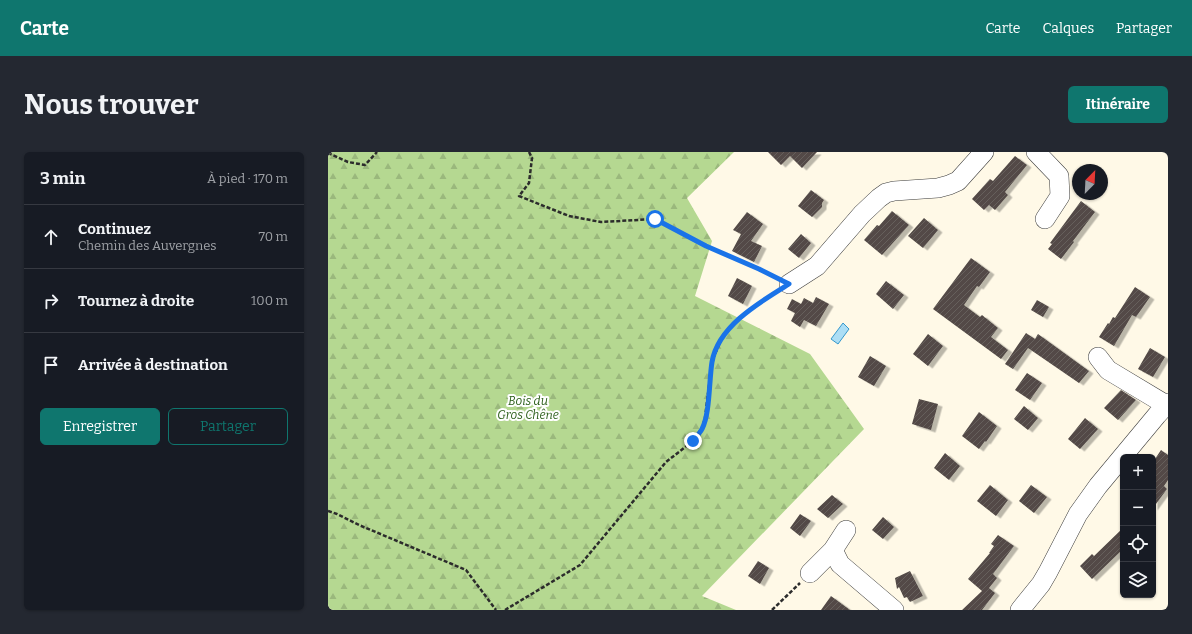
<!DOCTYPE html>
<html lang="fr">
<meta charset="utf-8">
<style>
:root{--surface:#171b24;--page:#242831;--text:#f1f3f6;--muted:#9ea1a6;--line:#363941;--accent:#0f766e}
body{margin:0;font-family:Bitter,serif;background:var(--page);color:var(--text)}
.controls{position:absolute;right:12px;bottom:12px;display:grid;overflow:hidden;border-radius:6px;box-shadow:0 1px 3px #0004}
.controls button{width:36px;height:36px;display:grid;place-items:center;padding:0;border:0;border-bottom:1px solid var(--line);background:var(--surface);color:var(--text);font:20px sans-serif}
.compass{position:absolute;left:744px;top:12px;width:36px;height:36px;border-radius:50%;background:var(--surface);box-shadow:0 1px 3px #0004;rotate:24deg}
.stop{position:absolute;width:12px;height:12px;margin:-9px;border:3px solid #1a73e8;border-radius:50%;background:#fff}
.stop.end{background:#1a73e8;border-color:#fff;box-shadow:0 1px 4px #0008}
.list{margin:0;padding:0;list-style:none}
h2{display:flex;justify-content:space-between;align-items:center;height:52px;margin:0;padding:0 16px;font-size:17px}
h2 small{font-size:13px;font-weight:400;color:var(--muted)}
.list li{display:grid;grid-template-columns:26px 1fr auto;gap:12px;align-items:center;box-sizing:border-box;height:64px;padding:0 16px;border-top:1px solid var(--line)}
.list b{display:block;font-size:15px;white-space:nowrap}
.list p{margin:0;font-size:13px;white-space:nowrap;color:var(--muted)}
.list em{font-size:13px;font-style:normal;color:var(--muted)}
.actions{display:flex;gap:8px;padding:12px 16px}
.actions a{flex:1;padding:9px 0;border:1px solid var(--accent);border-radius:6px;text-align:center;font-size:14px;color:var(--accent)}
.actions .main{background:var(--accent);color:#fff}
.icon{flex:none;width:22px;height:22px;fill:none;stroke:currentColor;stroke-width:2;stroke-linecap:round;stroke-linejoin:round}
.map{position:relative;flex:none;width:840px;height:458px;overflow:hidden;border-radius:6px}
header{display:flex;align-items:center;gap:24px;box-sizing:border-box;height:56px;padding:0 20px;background:var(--accent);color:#fff}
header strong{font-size:19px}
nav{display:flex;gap:22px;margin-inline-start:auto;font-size:14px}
.intro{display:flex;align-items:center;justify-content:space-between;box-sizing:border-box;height:96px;padding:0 24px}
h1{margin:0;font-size:28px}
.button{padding:10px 18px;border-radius:6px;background:var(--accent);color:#fff;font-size:14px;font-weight:700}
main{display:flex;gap:24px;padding:0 24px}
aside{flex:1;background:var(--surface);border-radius:6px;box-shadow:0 1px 3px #0004}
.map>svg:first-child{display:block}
.forest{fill:url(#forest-firs)}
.water{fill:#acdef5;stroke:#3498cc}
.building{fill:url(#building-hatch);filter:url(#shadow)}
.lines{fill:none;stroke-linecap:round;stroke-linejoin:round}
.minor-casing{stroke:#3d3d3d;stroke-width:20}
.path{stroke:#2c2c2c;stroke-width:2.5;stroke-dasharray:4 2;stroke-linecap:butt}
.minor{stroke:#fff;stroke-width:19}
.route{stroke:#1a73e8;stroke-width:5}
.labels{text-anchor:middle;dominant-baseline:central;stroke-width:4;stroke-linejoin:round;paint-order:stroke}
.park-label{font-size:12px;font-style:italic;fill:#2e601c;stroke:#fff}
</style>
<header>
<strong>Carte</strong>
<nav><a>Carte</a><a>Calques</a><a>Partager</a></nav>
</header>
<div class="intro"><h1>Nous trouver</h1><a class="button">Itinéraire</a></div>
<main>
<aside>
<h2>3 min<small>À pied · 170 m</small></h2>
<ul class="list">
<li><svg class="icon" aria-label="ahead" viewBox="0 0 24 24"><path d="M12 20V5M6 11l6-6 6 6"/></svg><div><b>Continuez</b><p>Chemin des Auvergnes</p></div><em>70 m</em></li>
<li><svg class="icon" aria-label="right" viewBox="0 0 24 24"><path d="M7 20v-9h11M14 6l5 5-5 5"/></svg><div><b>Tournez à droite</b></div><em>100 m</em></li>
<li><svg class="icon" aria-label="arrive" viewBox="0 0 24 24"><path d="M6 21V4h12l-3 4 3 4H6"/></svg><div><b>Arrivée à destination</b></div></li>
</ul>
<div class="actions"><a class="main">Enregistrer</a><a>Partager</a></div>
</aside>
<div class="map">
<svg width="840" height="458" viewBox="0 0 840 458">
<defs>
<pattern id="forest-firs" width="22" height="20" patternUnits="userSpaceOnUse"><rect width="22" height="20" fill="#b5d891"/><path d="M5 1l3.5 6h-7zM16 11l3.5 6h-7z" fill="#9ab87c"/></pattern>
<pattern id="building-hatch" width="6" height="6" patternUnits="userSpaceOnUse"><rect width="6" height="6" fill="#524a46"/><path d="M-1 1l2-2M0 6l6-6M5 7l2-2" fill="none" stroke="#66605c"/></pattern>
<filter id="shadow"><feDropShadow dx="4.5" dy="2.5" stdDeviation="0" flood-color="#0004"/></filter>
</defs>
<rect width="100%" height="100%" fill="#fff9e7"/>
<path class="forest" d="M0,0H406L359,46L384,89L367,144L482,202L536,277L374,444L408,458H0Z"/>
<path class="water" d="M515,171L521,177L510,192L503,187Z"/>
<path class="building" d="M440,0H489L474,16L462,4L453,13Z
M687,4L699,13L677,40L680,43L667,58L661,53L656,58L644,47L662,27L665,29Z
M483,38L496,48L494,51V55L484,65L470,54Z
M753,49L767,60L745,89L746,90L733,107L720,97L724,92L722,91Z
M564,59L581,73L554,103L536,88L549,73L551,74Z
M419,60L435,72L423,89L434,94L426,110L404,99L413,82L405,78Z
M596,66L610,78L595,96L580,84Z
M473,82L483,91L471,106L460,97Z
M643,106L662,120L651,135L649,134L636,153L652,165L654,163L670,176L663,185L680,198L673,207L605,157Z
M409,126L424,134L415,152L400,144Z
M558,129L576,143L565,157L548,142Z
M807,135L822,145L808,165L804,163L786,194L771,185L780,171L781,172L785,165L787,166Z
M488,145L501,152L488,174L476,168L472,175L463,169L467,161L459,157L464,147L473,152L476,146L485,151Z
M709,148L721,155L715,165L703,158Z
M698,181L707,187L710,182L761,219L751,231L700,196L685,217L677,212Z
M600,182L615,194L600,214L585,202Z
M822,196L837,205L825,225L810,217Z
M542,204L558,214L546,234L530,225Z
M699,221L714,231L702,248L687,238Z
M793,238L808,248L790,268L776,256Z
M591,247L610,252L603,278L584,272Z
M696,254L710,266L700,278L686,267Z
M651,260L669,274L658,290L657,289L651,297L634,284Z
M757,266L770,277L752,297L740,287Z
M833,298L840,303V328L836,334L839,337L825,356V310Z
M617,301L632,314L621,328L606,316Z
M662,333L680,348L668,364L649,349Z
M703,333L719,345L706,361L691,349Z
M504,343L515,352L500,366L489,357Z
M472,362L483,369L472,384L462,376Z
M555,365L566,375L555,387L544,378Z
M795,376V397L764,427L752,414L764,402L766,404Z
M670,383L686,394L665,422L669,426L661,436L667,441L654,458H634L654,439L640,427L662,401H661L666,394L663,392Z
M430,409L441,416L432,432L420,424Z
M582,419L595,444L582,450L579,445L576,446L571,435L569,437L567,426Z
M503,444L522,458H493Z"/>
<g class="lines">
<g class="minor-casing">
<path id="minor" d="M708,0L731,24L732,44L717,67
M461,132L489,114L534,62L551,46L558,41L566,39L610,36L621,33L630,29L656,0
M770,205L780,218L840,254
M505,398L512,412L566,458
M482,421L505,398L518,378
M692,458L713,432L720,420L750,362L770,334L829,263L840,251"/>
</g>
<path class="path" d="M201,0L204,6L201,31L191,44L241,64L273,70L327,67L378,94L431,117L448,125
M0,1L20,10L37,13L49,0
M0,359L9,362L31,373L138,418L168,458
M177,458L252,413L338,310L365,289L374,276L377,266L384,209L394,186L402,176L411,166L448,140
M444,458L472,431"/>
<use href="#minor" class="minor"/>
</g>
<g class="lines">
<path class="route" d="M327,67L378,94L431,117L461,132C432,150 390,174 384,210C381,228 382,262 374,277C372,281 368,285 365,289"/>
</g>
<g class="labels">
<g class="park-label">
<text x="200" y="249">Bois du<tspan x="200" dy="14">Gros Chêne</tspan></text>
</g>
</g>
</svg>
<div class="controls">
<button>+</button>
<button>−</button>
<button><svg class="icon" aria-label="locate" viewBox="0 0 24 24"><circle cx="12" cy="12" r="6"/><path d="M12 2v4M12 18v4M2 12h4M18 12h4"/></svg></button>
<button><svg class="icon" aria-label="layers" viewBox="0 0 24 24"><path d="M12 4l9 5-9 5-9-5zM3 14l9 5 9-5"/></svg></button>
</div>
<svg class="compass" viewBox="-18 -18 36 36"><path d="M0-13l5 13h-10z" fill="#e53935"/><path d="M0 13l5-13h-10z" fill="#9ea1a6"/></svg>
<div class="stop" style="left:327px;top:67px"></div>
<div class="stop end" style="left:365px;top:289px"></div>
</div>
</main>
